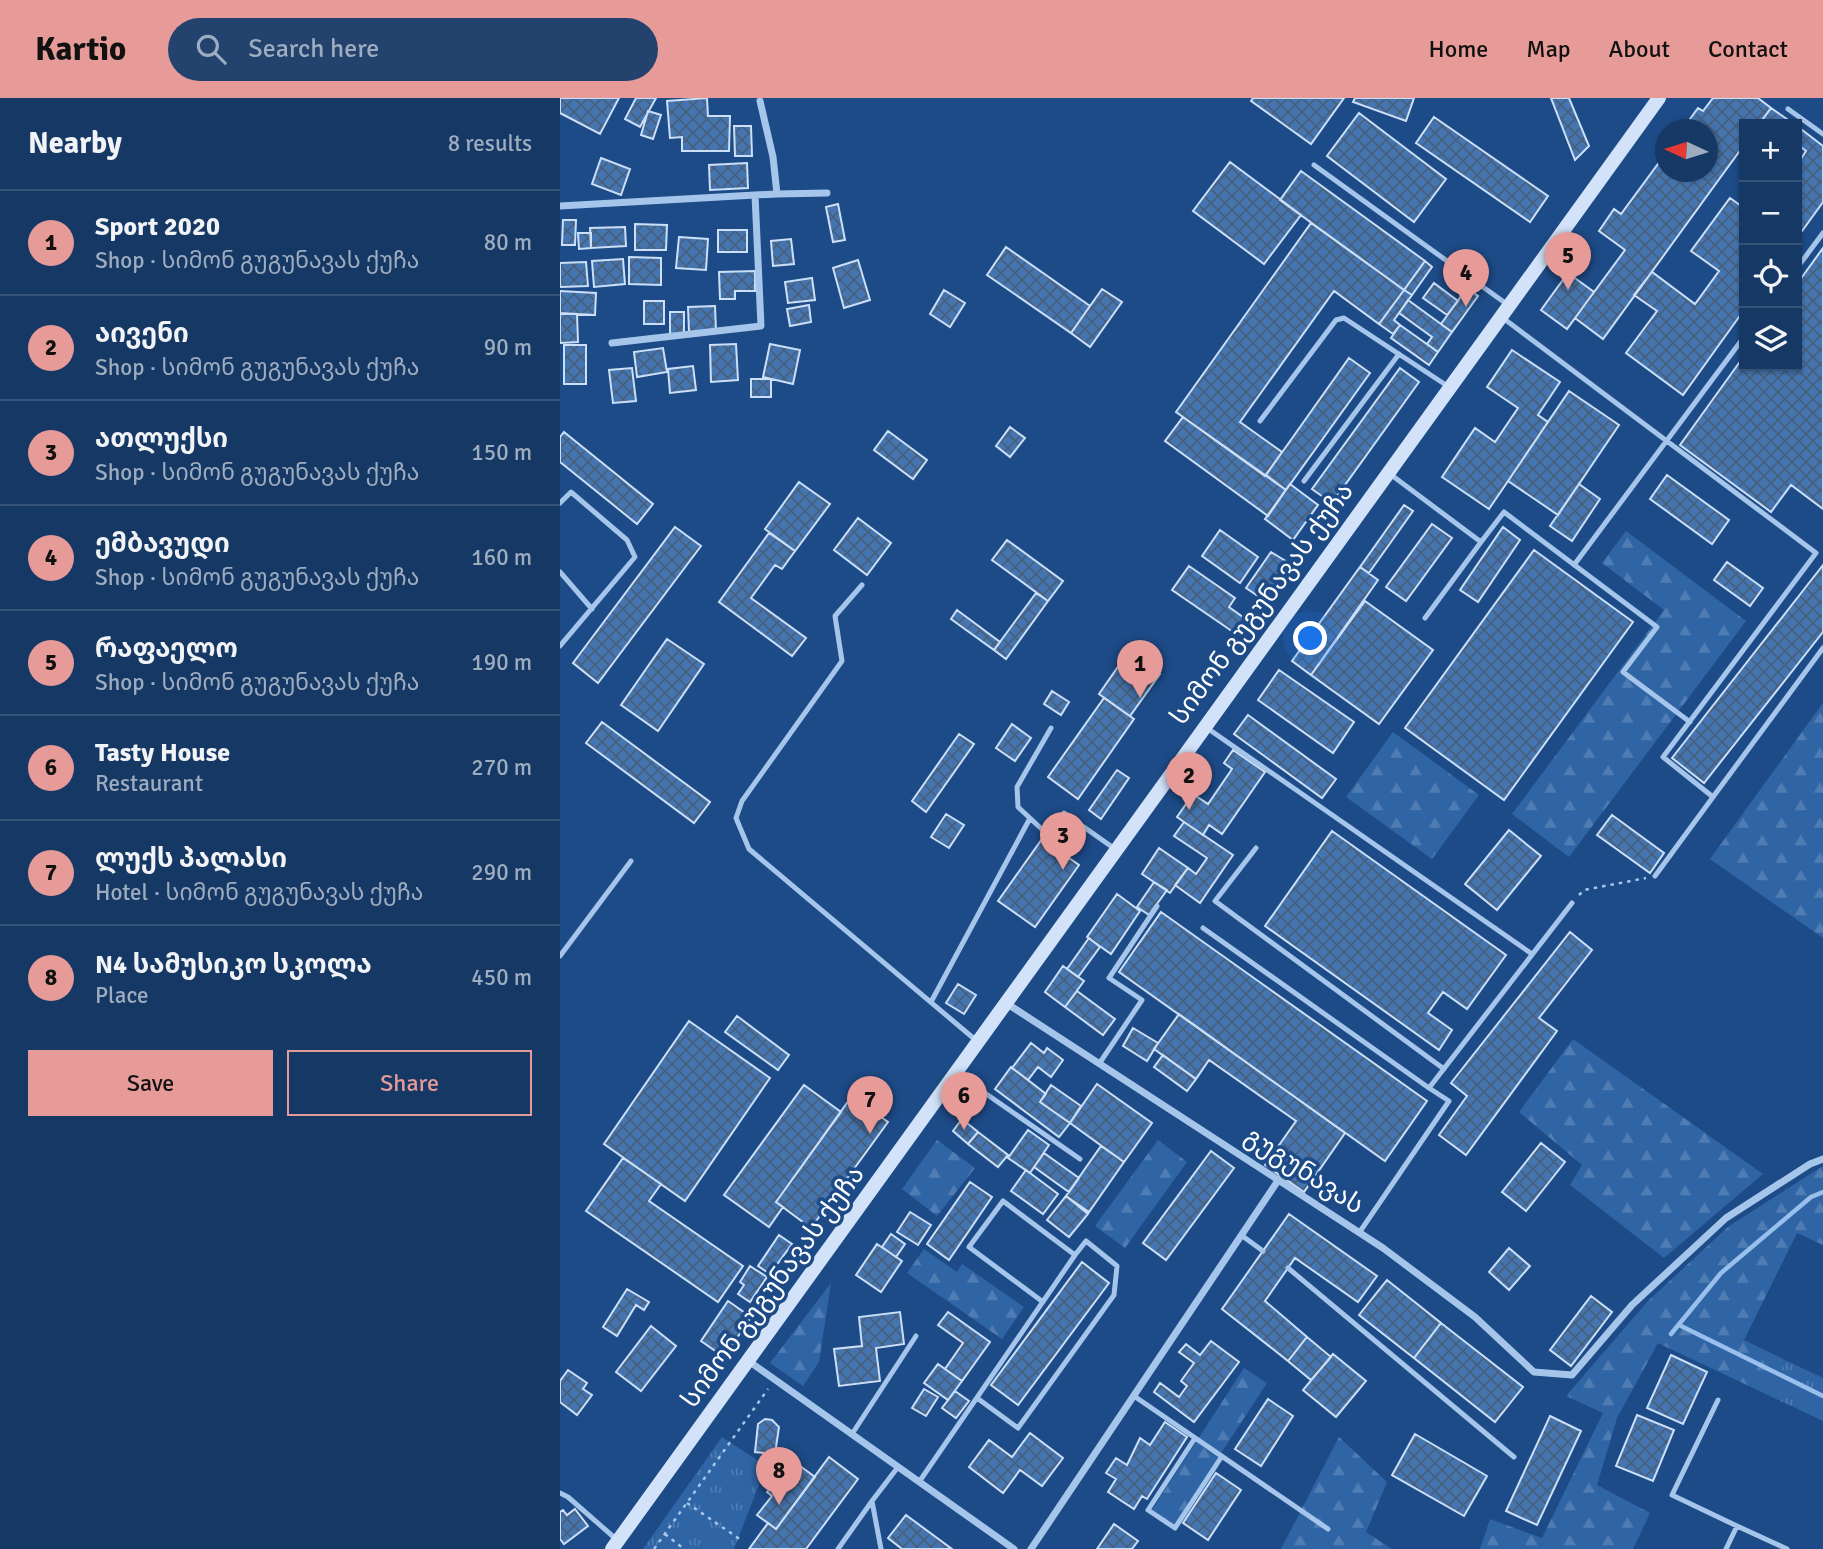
<!DOCTYPE html>
<meta charset="utf-8">
<style>
:root{--surface:#163865;--page:#23436e;--text:#f1f3f6;--muted:#9eacbf;--line:#355279;--accent:#e69b98}
body{margin:0;font-family:Signika,"Noto Sans Georgian",sans-serif;background:var(--page);color:var(--text)}
.controls{position:absolute;right:21px;top:21px;display:grid;overflow:hidden;border-radius:0px;box-shadow:0 2px 5px #0004}
.controls button{width:63px;height:63px;display:grid;place-items:center;padding:0;border:0;border-bottom:2px solid var(--line);background:var(--surface);color:var(--text);font:35px sans-serif}
.compass{position:absolute;left:1095px;top:21px;width:63px;height:63px;border-radius:50%;background:var(--surface);box-shadow:0 2px 5px #0004;rotate:274deg}
.you{position:absolute;left:751px;top:541px;width:24px;height:24px;margin:-18px;border:5px solid #fff;border-radius:50%;background:#1a73e8;box-shadow:0 0 0 10px #1a73e833}
.badge{display:grid;place-items:center;width:46px;height:46px;border-radius:50%;background:var(--accent);color:#111;font-size:23px;font-weight:700}
.pin{position:absolute;translate:-50% -58px;filter:drop-shadow(0 2px 4px #0008)}
.pin::after{content:'';position:absolute;top:37px;width:24px;height:21px;background:inherit;clip-path:polygon(0 0,100% 0,50% 100%)}
.list{margin:0;padding:0;list-style:none}
h2{display:flex;justify-content:space-between;align-items:center;height:91px;margin:0;padding:0 28px;font-size:30px}
h2 small{font-size:23px;font-weight:400;color:var(--muted)}
.list li{display:grid;grid-template-columns:46px 1fr auto;gap:21px;align-items:center;box-sizing:border-box;height:105px;padding:0 28px;border-top:2px solid var(--line)}
.list b{display:block;font-size:26px;white-space:nowrap}
.list p{margin:0;font-size:23px;white-space:nowrap;color:var(--muted)}
.list em{font-size:23px;font-style:normal;color:var(--muted)}
.actions{display:flex;gap:14px;padding:21px 28px}
.actions a{flex:1;padding:16px 0;border:2px solid var(--accent);border-radius:0px;text-align:center;font-size:24px;color:var(--accent)}
.actions .main{background:var(--accent);color:#111}
.icon{flex:none;width:38px;height:38px;fill:none;stroke:currentColor;stroke-width:2;stroke-linecap:round;stroke-linejoin:round}
.map{position:relative;flex:none;width:1263px;height:1451px;overflow:hidden}
header{display:flex;align-items:center;gap:42px;box-sizing:border-box;height:98px;padding:0 35px;background:var(--accent);color:#111}
header strong{font-size:33px}
nav{display:flex;gap:38px;margin-inline-start:auto;font-size:24px}
.search{width:490px;height:63px;background:var(--page);display:flex;align-items:center;gap:18px;box-sizing:border-box;padding:0 24px;border-radius:38px;color:var(--muted);font-size:26px}
main{display:flex}
aside{flex:1;background:var(--surface)}
.map>svg:first-child{display:block}
.grass{fill:url(#grass-tufts)}
.forest{fill:url(#forest-firs)}
.lines{fill:none;stroke-linecap:round;stroke-linejoin:round}
.stream{stroke:#99c0ed;stroke-width:4.5}
.building{fill:url(#building-cross-hatch);stroke:#cbdff8;stroke-width:2}
.path{stroke:#a6c5eb;stroke-width:2.5;stroke-dasharray:3.5 5;stroke-linecap:butt}
.lane{stroke:#a6c5eb;stroke-width:5}
.street{stroke:#a6c5eb;stroke-width:7}
.secondary{stroke:#d2e2f8;stroke-width:14}
.labels{text-anchor:middle;dominant-baseline:central;stroke-width:7;stroke-linejoin:round;paint-order:stroke}
.street-label{font-size:26px;fill:#fff;stroke:#1d4b87}
</style>
<header>
<strong>Kartio</strong>
<div class="search"><svg class="icon" aria-label="search" viewBox="0 0 24 24"><circle cx="10" cy="10" r="6"/><path d="M15 15l6 6"/></svg>Search here</div>
<nav><a>Home</a><a>Map</a><a>About</a><a>Contact</a></nav>
</header>
<main>
<aside>
<h2>Nearby<small>8 results</small></h2>
<ul class="list">
<li><span class="badge">1</span><div><b>Sport 2020</b><p>Shop · სიმონ გუგუნავას ქუჩა</p></div><em>80 m</em></li>
<li><span class="badge">2</span><div><b>აივენი</b><p>Shop · სიმონ გუგუნავას ქუჩა</p></div><em>90 m</em></li>
<li><span class="badge">3</span><div><b>ათლუქსი</b><p>Shop · სიმონ გუგუნავას ქუჩა</p></div><em>150 m</em></li>
<li><span class="badge">4</span><div><b>ემბავუდი</b><p>Shop · სიმონ გუგუნავას ქუჩა</p></div><em>160 m</em></li>
<li><span class="badge">5</span><div><b>რაფაელო</b><p>Shop · სიმონ გუგუნავას ქუჩა</p></div><em>190 m</em></li>
<li><span class="badge">6</span><div><b>Tasty House</b><p>Restaurant</p></div><em>270 m</em></li>
<li><span class="badge">7</span><div><b>ლუქს პალასი</b><p>Hotel · სიმონ გუგუნავას ქუჩა</p></div><em>290 m</em></li>
<li><span class="badge">8</span><div><b>N4 სამუსიკო სკოლა</b><p>Place</p></div><em>450 m</em></li>
</ul>
<div class="actions"><a class="main">Save</a><a>Share</a></div>
</aside>
<div class="map">
<svg width="1263" height="1451" viewBox="0 0 1263 1451">
<defs>
<pattern id="grass-tufts" width="24" height="20" patternUnits="userSpaceOnUse" patternTransform="scale(1.75)"><rect width="24" height="20" fill="#3065a5"/><path d="M3 7l-1-3M5 7V3M7 7l1-3M15 17l-1-3M17 17v-4M19 17l1-3" fill="none" stroke="#4f7cb2"/></pattern>
<pattern id="forest-firs" width="22" height="20" patternUnits="userSpaceOnUse" patternTransform="scale(1.75)"><rect width="22" height="20" fill="#3065a5"/><path d="M5 1l3.5 6h-7zM16 11l3.5 6h-7z" fill="#4f7cb2"/></pattern>
<pattern id="building-cross-hatch" width="8" height="8" patternUnits="userSpaceOnUse" patternTransform="scale(1.75)"><rect width="8" height="8" fill="#4575b0"/><path d="M0 0l8 8M0 8l8-8" fill="none" stroke="#48607e"/></pattern>
</defs>
<rect width="100%" height="100%" fill="#1d4b87"/>
<path class="grass" d="M1225,1262L1263,1280V1323L1208,1297Z
M162,1339L206,1368L174,1451H83Z"/>
<path class="forest" d="M1066,433L1186,523L1009,759L952,716L1104,512L1042,465Z
M1263,605V840L1150,761Z
M833,634L919,697L872,761L786,699Z
M1013,941L1203,1076L1104,1160L1010,1087L1022,1067L959,1014Z
M377,1042L415,1070L377,1118L342,1091Z
M598,1042L627,1064L565,1150L535,1128Z
M1263,1068V1147L1237,1135L1184,1242L1225,1262L1208,1297L1098,1245L1057,1320L1037,1387L1090,1415L1073,1451H920L930,1421L982,1440L1043,1315L1006,1298L1088,1203L1169,1128Z
M364,1151L397,1174L402,1166L464,1209L442,1241L347,1175Z
M271,1185L259,1264L243,1288L210,1265Z
M684,1270L707,1285L614,1427L592,1412Z
M779,1339L827,1384L806,1434L832,1451H721Z"/>
<g class="lines">
<path class="stream" d="M1119,1227L1263,1298
M1111,1236L1161,1175L1251,1099L1263,1094"/>
</g>
<path class="building" d="M0,0H59L40,36L0,15Z
M76,0H96L80,29L65,21Z
M147,0L148,18H170L169,53H122V39L110,40L107,3Z
M693,0H784L751,46L691,3Z
M795,0H854L846,23L793,4Z
M991,0H1009L1029,48L1015,62Z
M1153,0H1198L1211,10L1199,26H1184V47L1043,241L1015,220L1065,152L1039,133L1054,111L1061,116L1106,55V74H1148V32H1122L1138,10L1143,13Z
M1211,10L1234,26H1209L1203,21Z
M88,13L101,17L93,41L81,37Z
M799,15L886,81L854,124L767,58Z
M874,19L988,98L970,124L856,45Z
M174,28H191L192,58H175Z
M1237,28L1263,48V104L1237,140V67L1246,53L1237,46Z
M41,60L70,71L61,97L32,86Z
M670,64L741,117L704,166L633,113Z
M187,65L188,90L150,92L149,67Z
M741,73L865,163L844,192L720,102Z
M1170,100L1184,110V212L1123,297L1066,255L1097,213L1074,197L1092,174L1135,206L1159,173L1131,153Z
M278,106L285,142L273,144L266,109Z
M3,122H16L15,147H2Z
M751,125L844,192L819,226L774,193L680,324L722,354L705,378L616,314Z
M75,126L107,127L106,152H75Z
M65,129L66,148L31,150L30,130Z
M158,132H187V154H158Z
M18,135H31V150L19,151Z
M119,139L148,141L146,172L116,170Z
M231,141L234,166L213,168L211,143Z
M446,149L530,208L511,235L427,177Z
M1263,150V411L1231,387L1211,414L1120,347L1184,258V268H1237V186Z
M69,159L101,160V187L69,186Z
M63,161L65,186L34,189L32,163Z
M298,162L310,202L284,210L273,170Z
M865,163L872,169L852,197L844,192Z
M26,164L28,188L0,189V165Z
M195,173V193H175V201H160L159,174Z
M1008,175L1034,194L1007,231L981,212Z
M252,180L255,202L228,205L225,184Z
M874,185L898,203L887,217L863,200Z
M907,190L918,198L892,234L881,226Z
M542,191L562,204L530,249L511,235Z
M384,192L405,205L390,229L370,216Z
M844,192L852,197L834,222L840,227L833,236L819,226Z
M0,193L36,195L35,217L0,215Z
M848,202L892,234L878,254L867,246L872,239L839,215Z
M84,203H104V226H84Z
M249,207L251,224L230,228L227,211Z
M155,208L156,233L129,234L128,209Z
M110,214H124V236H110Z
M0,216H17L18,244L0,245Z
M840,227L878,254L869,267L831,240Z
M176,246L178,282L151,284L150,247Z
M210,246L240,252L233,286L203,279Z
M4,247H26V286H4Z
M103,250L107,274L77,279L74,254Z
M952,252L1000,284L978,317L988,324L929,411L882,379L915,330L935,344L958,310L927,289Z
M789,260L810,275L726,392L706,377Z
M133,268L136,292L110,295L108,271Z
M72,270L76,303L53,305L49,272Z
M840,270L859,284L772,405L752,391Z
M191,281H211V299H191Z
M1009,293L1059,327L998,417L948,383Z
M623,319L726,392L708,418L605,343Z
M450,329L465,340L450,359L436,348Z
M328,333L367,362L353,381L314,352Z
M4,334L93,406L77,426L0,364V339Z
M1107,377L1169,422L1152,446L1090,401Z
M239,384L270,406L235,453L205,431Z
M730,386L758,407L733,442L705,421Z
M1019,386L1040,401L1012,443L990,428Z
M844,407L853,413L809,475L800,469Z
M298,420L331,445L307,477L274,452Z
M872,426L892,440L846,503L826,489Z
M115,429L141,448L38,585L13,565Z
M943,429L960,442L918,504L900,492Z
M660,432L698,459L680,485L642,458Z
M209,435L235,453L222,471L215,467L191,500L246,540L232,558L159,504Z
M447,442L503,483L488,503L432,462Z
M974,452L1073,524L944,702L845,630Z
M711,454L729,465L704,502L686,490Z
M1167,464L1203,490L1190,508L1154,482Z
M1263,467V534L1144,685L1112,660Z
M629,468L675,500L669,509L687,522L676,536L612,492Z
M800,469L818,482L751,577L732,563Z
M476,495L488,503L446,561L434,552Z
M805,503L873,552L819,626L751,577Z
M397,512L440,544L434,552L391,521Z
M107,541L144,566L98,633L61,607Z
M569,553L600,576L570,618L539,596Z
M719,572L794,624L773,655L698,602Z
M492,593L509,604L501,617L484,606Z
M544,600L574,621L518,701L488,679Z
M688,617L776,681L762,700L674,636Z
M42,624L150,704L134,725L26,645Z
M452,626L471,640L455,663L436,650Z
M399,636L414,646L366,714L352,703Z
M673,652L705,674L662,736L649,727L643,737L617,719L633,696L648,706L672,671L664,665Z
M557,672L569,680L541,721L529,712Z
M386,716L404,727L389,750L371,739Z
M1052,717L1104,755L1090,775L1037,737Z
M505,721L519,731L503,755L488,745Z
M624,724L673,757L640,805L615,787L628,770L636,776L647,760L614,738Z
M949,732L981,758L937,812L905,786Z
M772,733L946,857L907,911L883,894L868,915L892,932L879,952L705,828Z
M482,741L519,767L475,829L438,803Z
M599,750L628,770L610,795L582,776Z
M594,784L607,792L589,817L577,809Z
M557,796L580,813L551,856L527,839Z
M601,814L867,1003L825,1063L559,874Z
M1010,834L1032,852L979,920L997,933L906,1057L879,1037L907,998L891,985Z
M529,840L540,849L518,879L507,871Z
M503,868L524,883L505,909L485,894Z
M398,886L416,897L404,916L386,905Z
M517,893L555,921L543,937L505,909Z
M619,916L785,1035L744,1094L705,1067L736,1023L649,962L636,981L594,951Z
M177,918L229,957L218,972L165,934Z
M129,923L210,980L125,1103L44,1046Z
M573,930L598,945L587,963L563,948Z
M471,945L484,955L487,950L503,962L491,979L478,969L468,982L452,970Z
M603,957L636,981L627,993L594,969Z
M451,969L486,996L480,1004L510,1025L499,1039L435,991Z
M537,986L592,1025L564,1064L510,1025Z
M244,987L281,1014L216,1104L223,1109L209,1129L164,1097Z
M491,987L521,1008L510,1025L480,1004Z
M292,998L328,1024L251,1130L216,1104Z
M402,1021L418,1034L408,1046L393,1033Z
M468,1032L489,1047L470,1075L448,1060Z
M418,1034L448,1057L438,1069L408,1046Z
M981,1045L1005,1064L966,1113L942,1094Z
M541,1048L564,1064L529,1114L506,1098Z
M651,1053L674,1070L606,1162L583,1145Z
M484,1055L519,1080L509,1094L474,1069Z
M63,1060L101,1086L89,1103L183,1168L158,1204L26,1113Z
M466,1072L498,1096L483,1116L451,1093Z
M410,1084L432,1099L389,1162L367,1146Z
M506,1098L528,1116L509,1139L487,1122Z
M350,1114L371,1127L358,1147L337,1134Z
M729,1116L817,1178L798,1204L735,1160L705,1203L747,1239L728,1263L662,1211Z
M331,1136L345,1146L336,1159L322,1149Z
M219,1137L232,1146L210,1176L198,1168Z
M317,1146L342,1163L321,1194L296,1177Z
M949,1150L970,1168L949,1192L929,1174Z
M522,1164L549,1185L458,1307L431,1287Z
M190,1168L207,1179L190,1204L178,1196L184,1187L180,1184Z
M827,1182L881,1225L854,1260L799,1217Z
M67,1191L89,1204L84,1212L76,1207L57,1238L43,1229Z
M1031,1198L1052,1214L1011,1268L990,1252Z
M168,1203L191,1219L164,1259L141,1243Z
M340,1214L344,1246L316,1250L320,1283L279,1288L274,1251L302,1248L299,1219Z
M388,1214L430,1244L402,1283L385,1271L403,1245L378,1227Z
M881,1225L963,1289L935,1324L854,1260Z
M91,1228L116,1248L81,1293L56,1274Z
M747,1239L771,1259L751,1282L728,1263Z
M651,1243L679,1264L634,1324L594,1294L600,1285L619,1299L627,1288L621,1283L634,1265L619,1254L626,1246L640,1257Z
M773,1256L806,1283L776,1319L743,1292Z
M1111,1257L1147,1274L1123,1326L1087,1310Z
M378,1266L402,1283L388,1302L364,1285Z
M8,1272L27,1285L23,1291L32,1297L17,1317L0,1304V1283Z
M364,1291L378,1299L366,1318L352,1310Z
M395,1293L409,1303L396,1320L382,1310Z
M708,1301L733,1318L701,1368L675,1351Z
M1077,1317L1114,1332L1093,1383L1056,1368Z
M990,1318L1021,1333L977,1427L946,1413Z
M205,1321L212,1322L219,1329L215,1356L195,1354L198,1326Z
M605,1324L627,1339L587,1401L582,1398L574,1411L548,1394L556,1381L546,1375L556,1360L567,1367L580,1340L590,1347Z
M470,1335L503,1360L482,1388L460,1372L443,1395L409,1369L429,1342L452,1359Z
M855,1336L927,1378L904,1418L832,1377Z
M269,1359L298,1381L246,1451H189L208,1425L216,1431Z
M236,1365L255,1379L216,1431L197,1417L212,1398L207,1394L222,1375L226,1378Z
M656,1375L681,1392L648,1442L623,1425Z
M15,1411L28,1428L4,1446L0,1441V1414L3,1412L7,1417Z
M346,1417L392,1451H342L328,1440Z
M554,1426L578,1443L572,1451H537Z"/>
<g class="lines">
<path class="path" d="M1019,797L1024,792L1086,780
M127,1405L181,1442
M105,1436L124,1451
M94,1451L208,1291"/>
<path class="lane" d="M1228,11L1263,36
M754,67L948,207
M1237,170L1263,135
M943,220L1256,455L1103,659L1153,699L1263,550
M700,323L776,222L784,220L889,289
M830,376L921,444L944,414L1097,529L1063,574L1130,624
M744,383L839,256
M0,405L11,394L67,442L75,459L0,548
M1014,467L1184,239
M0,474L32,511
M302,487L275,518L282,563L182,703L176,720L189,751L418,944
M865,520L921,444
M491,630L457,689L458,709L487,736L504,715L555,751
M647,630L972,856
M696,750L655,803L884,971
M1095,778L1153,699
M643,830L869,990
M0,858L71,763
M371,904L469,722
M539,966L582,902L549,880L597,808
M396,975L520,1061
M799,1135L889,1003L869,990L1012,805
M681,1137L703,1153
M728,1170L954,1359
M483,1204L409,1149L443,1103L515,1157
M574,1298L768,1431
M1158,1302L1112,1397L1177,1428
M292,1336L356,1238
M635,1340L588,1412L615,1430L662,1358
M359,1384L515,1157L526,1143L557,1168L554,1197L458,1330L417,1300
M0,1395L8,1399L56,1441
M278,1451L312,1403
M321,1451L312,1403L338,1369
M1166,1451L1177,1428L1227,1451"/>
<path class="street" d="M217,96L267,95
M195,97L217,96L213,59L200,3
M0,108L195,97L201,228L52,245
M446,905L823,1150L915,1219L974,1274L1012,1277L1072,1207L1166,1120L1250,1066L1263,1061
M190,1264L454,1451
M471,1451L719,1081"/>
<path class="secondary" d="M52,1451L1099,0"/>
</g>
<g class="labels">
<g class="street-label">
<text transform="translate(702 506) rotate(-54)">სიმონ გუგუნავას ქუჩა</text>
<text transform="translate(744 1073) rotate(33)">გუგუნავას</text>
<text transform="translate(213 1189) rotate(-54)">სიმონ გუგუნავას ქუჩა</text>
</g>
</g>
</svg>
<div class="controls">
<button>+</button>
<button>−</button>
<button><svg class="icon" aria-label="locate" viewBox="0 0 24 24"><circle cx="12" cy="12" r="6"/><path d="M12 2v4M12 18v4M2 12h4M18 12h4"/></svg></button>
<button><svg class="icon" aria-label="layers" viewBox="0 0 24 24"><path d="M12 4l9 5-9 5-9-5zM3 14l9 5 9-5"/></svg></button>
</div>
<svg class="compass" viewBox="-18 -18 36 36"><path d="M0-13l5 13h-10z" fill="#e53935"/><path d="M0 13l5-13h-10z" fill="#9eacbf"/></svg>
<div class="you"></div>
<div class="pin badge" style="left:580px;top:600px">1</div>
<div class="pin badge" style="left:629px;top:712px">2</div>
<div class="pin badge" style="left:503px;top:772px">3</div>
<div class="pin badge" style="left:906px;top:209px">4</div>
<div class="pin badge" style="left:1008px;top:192px">5</div>
<div class="pin badge" style="left:404px;top:1032px">6</div>
<div class="pin badge" style="left:310px;top:1036px">7</div>
<div class="pin badge" style="left:219px;top:1407px">8</div>
</div>
</main>
